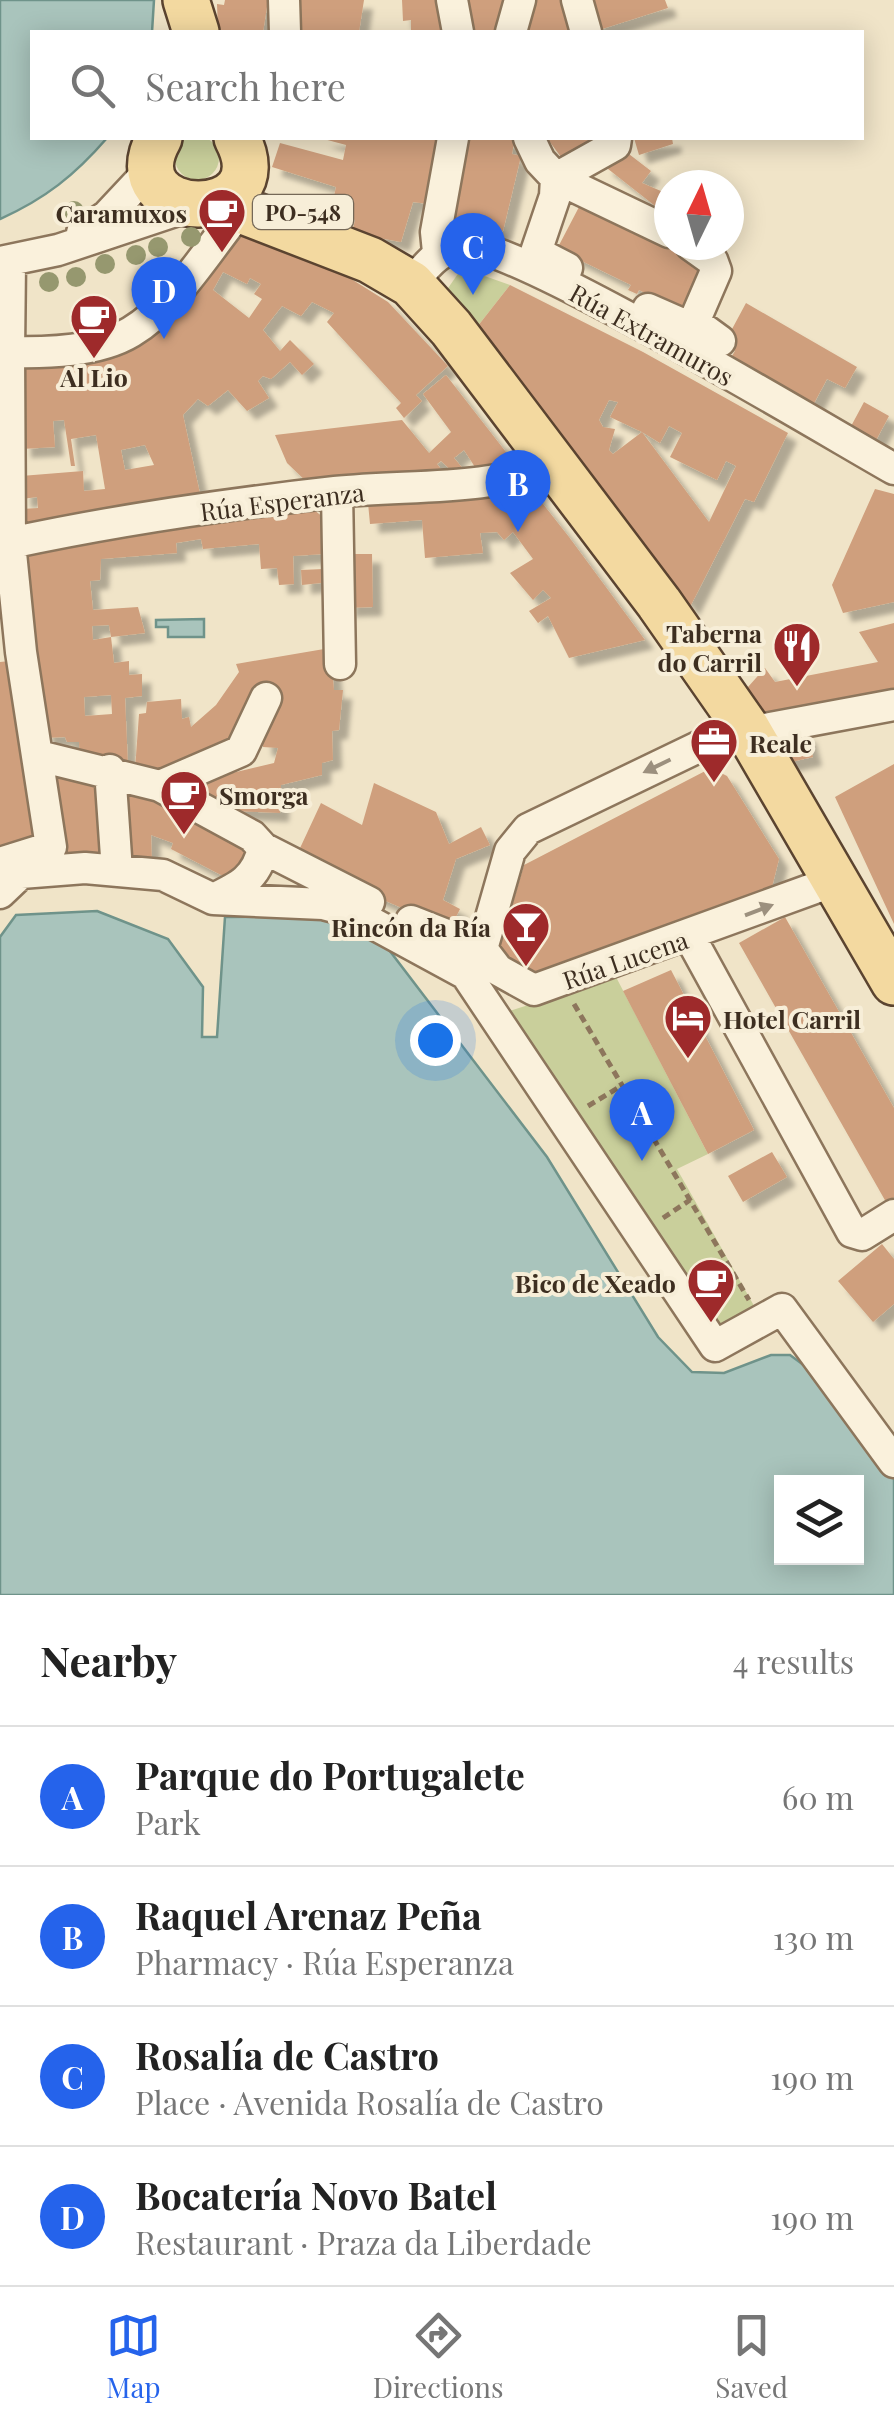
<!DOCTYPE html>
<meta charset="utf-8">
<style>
:root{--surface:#fff;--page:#f2f2f2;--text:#222;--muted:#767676;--line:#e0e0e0;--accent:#2563eb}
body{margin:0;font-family:"Playfair Display",serif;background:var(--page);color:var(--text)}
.controls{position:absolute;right:30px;bottom:30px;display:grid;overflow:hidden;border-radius:0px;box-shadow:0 5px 25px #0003}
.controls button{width:90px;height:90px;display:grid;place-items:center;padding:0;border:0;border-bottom:2px solid var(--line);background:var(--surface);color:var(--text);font:50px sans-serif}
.compass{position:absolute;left:654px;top:170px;width:90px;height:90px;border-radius:50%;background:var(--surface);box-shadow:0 5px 25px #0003;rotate:5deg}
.you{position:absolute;left:435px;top:1040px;width:35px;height:35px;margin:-25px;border:8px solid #fff;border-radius:50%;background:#1a73e8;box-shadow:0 0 0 15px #1a73e833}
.badge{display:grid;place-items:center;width:65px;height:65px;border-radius:50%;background:var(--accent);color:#fff;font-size:32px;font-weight:700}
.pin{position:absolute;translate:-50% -82px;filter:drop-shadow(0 2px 5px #0008)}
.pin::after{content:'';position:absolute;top:52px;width:35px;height:30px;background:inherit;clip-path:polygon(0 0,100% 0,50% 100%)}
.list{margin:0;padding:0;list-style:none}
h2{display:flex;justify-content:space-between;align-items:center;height:130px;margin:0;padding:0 40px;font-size:42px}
h2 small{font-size:32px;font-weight:400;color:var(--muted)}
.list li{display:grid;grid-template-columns:65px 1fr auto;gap:30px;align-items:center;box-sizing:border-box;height:140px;padding:0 40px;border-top:2px solid var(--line)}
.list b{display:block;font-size:38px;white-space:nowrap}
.list p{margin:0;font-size:32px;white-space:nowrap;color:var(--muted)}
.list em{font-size:32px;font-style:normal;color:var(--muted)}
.icon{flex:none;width:55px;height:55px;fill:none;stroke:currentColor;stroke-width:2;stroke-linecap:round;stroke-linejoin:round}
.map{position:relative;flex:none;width:894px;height:1595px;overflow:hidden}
.search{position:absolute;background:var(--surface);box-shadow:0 5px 25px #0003;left:30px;right:30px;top:30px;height:110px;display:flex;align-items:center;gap:25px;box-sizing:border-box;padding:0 35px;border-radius:0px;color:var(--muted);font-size:38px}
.sheet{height:690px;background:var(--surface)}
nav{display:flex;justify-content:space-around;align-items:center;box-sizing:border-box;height:140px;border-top:2px solid var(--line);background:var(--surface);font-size:28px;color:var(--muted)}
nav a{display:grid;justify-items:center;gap:5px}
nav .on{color:var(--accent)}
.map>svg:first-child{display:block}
.green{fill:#c9cf9b}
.water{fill:#a9c4bc;stroke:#6f938a;stroke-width:2.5;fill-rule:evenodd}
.building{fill:#cf9f7d;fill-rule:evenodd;filter:url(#shadow)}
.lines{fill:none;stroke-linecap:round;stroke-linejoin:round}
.street-casing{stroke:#8d765c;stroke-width:35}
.primary-casing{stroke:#5b4430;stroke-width:50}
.path{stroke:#8d765c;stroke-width:5;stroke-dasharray:8 5;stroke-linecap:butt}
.street{stroke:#faf1dc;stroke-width:30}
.primary{stroke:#f3d9a0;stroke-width:45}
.tree{fill:#96986f}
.oneway{fill:#9c907e}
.labels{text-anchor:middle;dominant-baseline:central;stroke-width:8;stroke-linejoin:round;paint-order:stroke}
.shield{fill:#f7eed8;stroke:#756857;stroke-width:2.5}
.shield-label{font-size:22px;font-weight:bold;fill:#3d2e20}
.poi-label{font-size:25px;font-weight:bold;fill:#3d2e20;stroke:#f7eed8;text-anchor:end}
.street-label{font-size:25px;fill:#3d2e20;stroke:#f7eed8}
</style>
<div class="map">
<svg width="894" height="1595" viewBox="0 0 894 1595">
<defs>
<filter id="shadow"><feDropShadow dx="9" dy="9" stdDeviation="2.5" flood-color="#0004"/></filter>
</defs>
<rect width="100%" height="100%" fill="#f0e4c8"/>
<path class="green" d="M175 158a22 22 0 1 1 44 0a22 22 0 1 1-44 0Z
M462,268L510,285L470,336L446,291Z
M616,977L708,1154L677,1169L762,1320L715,1346L494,1016Z"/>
<path class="water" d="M0,0H154L152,32H32V138H107C75,175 45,199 0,219Z
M204,619V637H168V627H156V620Z
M97,911L168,939L203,987L202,1037H217L225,917L347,916L386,946L547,1157L658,1337L692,1372L724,1373L771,1355H790L813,1372L894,1473V1595H0V937L16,915ZM782,1482H856V1558H782Z"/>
<path class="building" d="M225,0H275L267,7L263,32H218L217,4L224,5Z
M300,0H364L359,32H295Z
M402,0H441L453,32H411V20L403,21Z
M462,0H511L502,32H463Z
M534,0H574L567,9L569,28L581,26L582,32H524Z
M586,0H665L668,8L596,31Z
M320,138H444L436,205L413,202L401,242L352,233L355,220L331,210L336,187L272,167L280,143L343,160L346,145Z
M467,138H515L512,154L521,156L503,231L493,235L447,222Z
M547,138H606L561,157Z
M634,138H672L673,144L639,155Z
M625,151L651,171L642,183L668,194L659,209L603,165Z
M582,192L648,238L653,241L656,236L661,245L710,270L688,313L639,290L637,294L628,290L631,285L557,249L579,207L575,205Z
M239,226L332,267L388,302L448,366L416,395L422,401L404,418L396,408L401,403L327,322L334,313L312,302L301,316L282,306L263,330L280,351L290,340L314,364L302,375L290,362L271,379L263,376L258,381L269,398L247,411L228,390L208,406L198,399L183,415L202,503L23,530L21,509L38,508L37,497L22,499L21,476L83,471L84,491L105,489L96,435L71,439L75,466H71L64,420L53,421L55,447L22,449L19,363L141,344ZM223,272L247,284L250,278L261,284L254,294L262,299L249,318L213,290ZM145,445L154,465L125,470L121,450Z
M510,285L643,352L788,433L754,502L745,499L690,607L682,596L671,603L470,336ZM609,400L618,402L610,417L642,432L613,454L609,450L615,429L603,427L599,420ZM669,426L682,433L670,457L717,480L726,461L736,466L709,522L642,432L660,443Z
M746,303L857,367L845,388L827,379L812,407L729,361L735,351L724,344Z
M446,375L516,465L482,478L464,450L454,458L465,471L455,474L441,461L437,464L441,469L310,485L287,463L275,435L402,420L429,453L451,432L423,394Z
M864,402L889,416L874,444L849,430Z
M875,489L894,494V602L843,613L832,585Z
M532,490L569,537L645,640L569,658L548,616L538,623L529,611L551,598L543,590L533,600L510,573L533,559L513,532L504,540L497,532L480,533L483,553L425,558L422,520L370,524L368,503Z
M313,509L324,518V554L293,556L294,584L279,585L277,568L261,569L259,544L203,549L201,539L176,543L177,553L101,559L100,580L90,581L93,610L138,607L145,633L111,637L114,663L129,661V675L142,674V696L125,698L128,766L80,761L79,742H67L65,737L44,738L23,546ZM109,625L111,637L93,640L92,626ZM111,695L112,714L85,716L84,697Z
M349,554H372L373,607L346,608Z
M323,559H329L330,582L302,585L301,570L323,569Z
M894,623V699L755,721L740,696L765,668L775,682L878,662L859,632Z
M330,648L334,690H343L339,730L332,731L333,760L322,763V775L281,785L280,813L212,810L201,793L207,779L274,763L278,748L263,747L262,726L164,769L135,770L139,714L146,713L147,702L181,699L182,719L189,717L191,727L216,705L239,672L236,664Z
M10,661L20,745L31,744L44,841L0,846V662Z
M807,733L813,757L782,764L770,739Z
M894,764V924L835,797Z
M711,768L727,776L779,859L770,895L544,981L504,966L499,950L524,865Z
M56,773L107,779L110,861H65L51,782Z
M117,782L253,845L241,870L223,876L171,849L173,843L151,835L152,863L121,864Z
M374,783L436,812L449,844L481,827L490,845L456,859L443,900L460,909L450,929L294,861L321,803L362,825Z
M785,917L894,1108V1197L886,1202L739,943Z
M671,970L754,1130L708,1154L623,991Z
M772,1152L787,1177L743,1202L728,1176Z
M882,1244L894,1259V1304L873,1322L838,1281Z"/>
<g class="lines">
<g class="street-casing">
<path id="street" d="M284,0L285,32
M452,0L458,32
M577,0L586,32
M511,32L520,0
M529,138L540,161L556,178L669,232
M82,233L107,216L152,168
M691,245L712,260L716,271L694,322L720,341
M438,252L436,232L453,138
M0,262L58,250L190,206
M10,262L9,352C46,353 98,352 131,332C176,305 208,249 241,209
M567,268L536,252L555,196L556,178L615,145L616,138
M411,284C428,264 439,248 465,246C514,242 830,433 894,469
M648,309L689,327L694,322
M0,353L9,352L10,543L21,652L51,847L0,863
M337,492L340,664
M10,543C117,520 227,504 335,492C408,484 486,492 554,464
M39,756L160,786L252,836L263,848C257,878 239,887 213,899
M110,770L117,871
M160,786L241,751L266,698
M263,848L369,902
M0,893L21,873L85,868L163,875L213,899L323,904L350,911L466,974L715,1346L782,1309L894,1462
M411,921L482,949L498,970L534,990L837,880
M690,937L852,1232L862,1235L894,1215
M482,949L510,851L528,829L717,738L894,705"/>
</g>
<g class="primary-casing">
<path id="primary" d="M186,0L196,32
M159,138C111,224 284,228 237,138
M220,202L370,260L411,284L451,328L659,603L747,729L894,982"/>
</g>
<path class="path" d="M574,1004L749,1300
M588,1106L621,1086
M663,1218L690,1200"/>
<use href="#street" class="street"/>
<use href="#primary" class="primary"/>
</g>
<g class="tree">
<circle cx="74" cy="211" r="10"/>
<circle cx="191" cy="237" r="10"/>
<circle cx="158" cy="247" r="10"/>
<circle cx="136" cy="255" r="10"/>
<circle cx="105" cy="264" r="10"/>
<circle cx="76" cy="277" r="10"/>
<circle cx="49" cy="282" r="10"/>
</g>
<defs><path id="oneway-solid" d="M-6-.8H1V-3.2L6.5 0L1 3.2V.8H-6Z" transform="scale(2.5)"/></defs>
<g class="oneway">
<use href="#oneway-solid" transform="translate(657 766) rotate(154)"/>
<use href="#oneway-solid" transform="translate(759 910) rotate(-21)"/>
</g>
<defs>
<g id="cafe-pin" transform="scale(2.5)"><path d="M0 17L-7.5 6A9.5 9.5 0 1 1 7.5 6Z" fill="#9e2a2b" stroke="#f7eed8"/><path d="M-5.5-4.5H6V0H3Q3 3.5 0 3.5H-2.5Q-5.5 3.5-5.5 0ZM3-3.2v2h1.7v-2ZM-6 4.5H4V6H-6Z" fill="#fff"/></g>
<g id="restaurant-pin" transform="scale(2.5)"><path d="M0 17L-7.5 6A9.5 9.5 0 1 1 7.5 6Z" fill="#9e2a2b" stroke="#f7eed8"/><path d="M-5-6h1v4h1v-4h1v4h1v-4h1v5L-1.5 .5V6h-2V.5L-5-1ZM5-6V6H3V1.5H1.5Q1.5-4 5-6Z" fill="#fff"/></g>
<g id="office-pin" transform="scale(2.5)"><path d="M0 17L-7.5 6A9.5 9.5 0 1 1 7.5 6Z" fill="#9e2a2b" stroke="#f7eed8"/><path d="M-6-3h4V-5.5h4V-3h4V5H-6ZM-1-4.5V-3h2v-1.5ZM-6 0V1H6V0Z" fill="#fff"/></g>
<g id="bar-pin" transform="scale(2.5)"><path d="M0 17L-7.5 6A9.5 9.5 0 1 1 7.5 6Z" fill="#9e2a2b" stroke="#f7eed8"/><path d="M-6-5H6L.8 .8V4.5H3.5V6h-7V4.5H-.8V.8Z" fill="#fff"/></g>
<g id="hotel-pin" transform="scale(2.5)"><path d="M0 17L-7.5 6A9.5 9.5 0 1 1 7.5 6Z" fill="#9e2a2b" stroke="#f7eed8"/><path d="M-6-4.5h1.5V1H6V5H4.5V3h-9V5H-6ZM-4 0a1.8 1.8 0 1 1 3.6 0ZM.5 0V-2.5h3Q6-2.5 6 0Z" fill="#fff"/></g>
</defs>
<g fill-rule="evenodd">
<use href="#cafe-pin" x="222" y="212"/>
<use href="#cafe-pin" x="94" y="318"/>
<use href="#restaurant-pin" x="797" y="646"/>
<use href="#office-pin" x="714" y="742"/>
<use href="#cafe-pin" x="184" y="794"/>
<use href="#bar-pin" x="526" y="926"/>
<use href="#hotel-pin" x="688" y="1018"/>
<use href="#cafe-pin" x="711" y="1282"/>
</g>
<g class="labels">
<rect class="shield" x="253" y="195" width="100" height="34" rx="8"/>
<g class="shield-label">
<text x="303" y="212">PO-548</text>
</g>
<g class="poi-label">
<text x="187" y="212">Caramuxos</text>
<text x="94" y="376" text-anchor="middle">Al Lio</text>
<text x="762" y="632">Taberna<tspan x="762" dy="29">do Carril</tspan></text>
<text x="749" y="742" text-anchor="start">Reale</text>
<text x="219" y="794" text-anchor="start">Smorga</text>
<text x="491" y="926">Rincón da Ría</text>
<text x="723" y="1018" text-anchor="start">Hotel Carril</text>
<text x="676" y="1282">Bico de Xeado</text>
</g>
<g class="street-label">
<text transform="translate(652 334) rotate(29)">Rúa Extramuros</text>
<text transform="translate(282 501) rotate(-7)">Rúa Esperanza</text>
<text transform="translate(625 959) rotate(-19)">Rúa Lucena</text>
</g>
</g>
</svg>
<div class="controls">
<button><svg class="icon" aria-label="layers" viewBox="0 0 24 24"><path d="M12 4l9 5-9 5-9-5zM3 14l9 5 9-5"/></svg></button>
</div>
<svg class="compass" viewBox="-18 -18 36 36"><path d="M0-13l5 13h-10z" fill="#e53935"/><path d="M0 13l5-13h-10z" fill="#767676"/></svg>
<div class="you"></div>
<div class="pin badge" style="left:642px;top:1161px">A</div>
<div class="pin badge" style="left:518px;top:532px">B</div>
<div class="pin badge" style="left:473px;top:295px">C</div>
<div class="pin badge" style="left:164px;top:339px">D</div>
<div class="search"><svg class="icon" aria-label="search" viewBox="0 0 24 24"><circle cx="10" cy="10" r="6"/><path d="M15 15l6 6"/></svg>Search here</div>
</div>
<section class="sheet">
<h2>Nearby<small>4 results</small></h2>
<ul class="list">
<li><span class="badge">A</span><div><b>Parque do Portugalete</b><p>Park</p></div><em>60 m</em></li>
<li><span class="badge">B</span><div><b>Raquel Arenaz Peña</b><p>Pharmacy · Rúa Esperanza</p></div><em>130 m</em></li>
<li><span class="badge">C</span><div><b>Rosalía de Castro</b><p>Place · Avenida Rosalía de Castro</p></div><em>190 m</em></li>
<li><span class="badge">D</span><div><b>Bocatería Novo Batel</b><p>Restaurant · Praza da Liberdade</p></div><em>190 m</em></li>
</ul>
</section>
<nav>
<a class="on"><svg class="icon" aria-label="map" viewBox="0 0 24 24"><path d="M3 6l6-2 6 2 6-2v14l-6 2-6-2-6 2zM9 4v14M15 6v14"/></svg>Map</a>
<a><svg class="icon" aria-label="directions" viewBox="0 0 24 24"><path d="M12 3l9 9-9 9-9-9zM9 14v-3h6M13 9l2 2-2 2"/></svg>Directions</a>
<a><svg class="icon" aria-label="saved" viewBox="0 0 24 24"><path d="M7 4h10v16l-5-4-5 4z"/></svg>Saved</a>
</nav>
